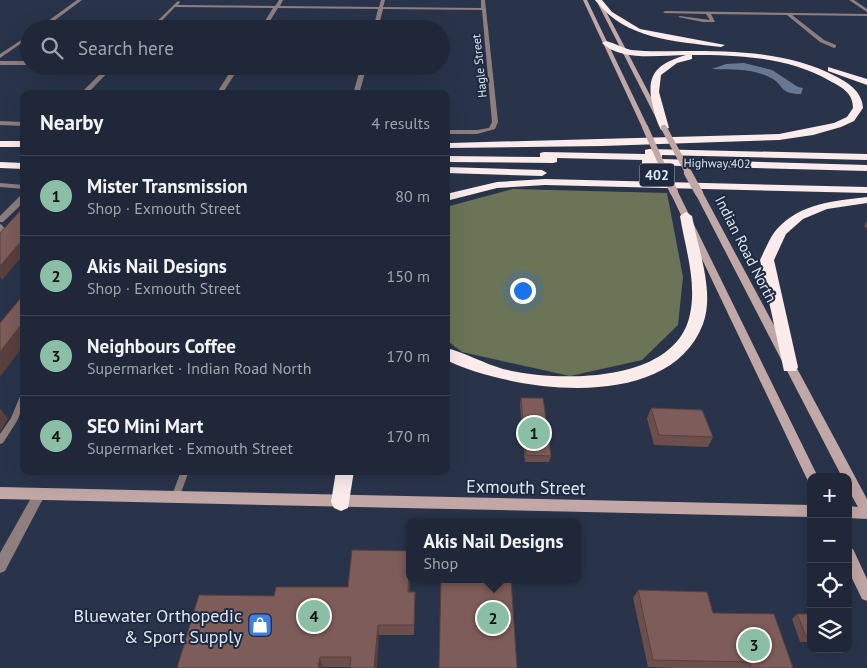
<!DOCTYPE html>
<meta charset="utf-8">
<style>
:root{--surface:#1f2738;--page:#2c3343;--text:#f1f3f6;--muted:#a1a5ae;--line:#3c4453;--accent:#8abfa5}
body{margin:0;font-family:"PT Sans",sans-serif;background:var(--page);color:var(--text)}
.controls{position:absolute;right:15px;bottom:15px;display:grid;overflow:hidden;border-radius:10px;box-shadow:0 5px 20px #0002}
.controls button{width:45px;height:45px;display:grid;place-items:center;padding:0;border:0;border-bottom:1px solid var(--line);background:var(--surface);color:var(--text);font:25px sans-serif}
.you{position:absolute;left:522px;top:290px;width:18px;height:18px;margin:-12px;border:4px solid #fff;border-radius:50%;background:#1a73e8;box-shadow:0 0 0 8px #1a73e833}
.badge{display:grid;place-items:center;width:32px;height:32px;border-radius:50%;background:var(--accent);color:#111;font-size:16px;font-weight:700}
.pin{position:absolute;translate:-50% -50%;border:2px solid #fff;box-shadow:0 1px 5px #0006}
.popup{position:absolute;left:406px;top:518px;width:175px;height:65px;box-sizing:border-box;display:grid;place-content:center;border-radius:10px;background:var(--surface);filter:drop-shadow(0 1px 4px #0005);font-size:16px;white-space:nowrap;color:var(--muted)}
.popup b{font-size:19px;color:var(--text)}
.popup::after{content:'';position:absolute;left:50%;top:100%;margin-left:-10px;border:10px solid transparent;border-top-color:var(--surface)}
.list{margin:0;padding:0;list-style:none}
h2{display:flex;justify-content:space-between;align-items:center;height:65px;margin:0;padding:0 20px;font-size:21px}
h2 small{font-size:16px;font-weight:400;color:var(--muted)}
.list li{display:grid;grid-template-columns:32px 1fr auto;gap:15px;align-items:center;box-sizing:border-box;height:80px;padding:0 20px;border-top:1px solid var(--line)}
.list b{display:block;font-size:19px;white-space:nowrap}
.list p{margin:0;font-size:16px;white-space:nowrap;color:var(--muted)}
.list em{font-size:16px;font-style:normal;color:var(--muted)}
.icon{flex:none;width:28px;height:28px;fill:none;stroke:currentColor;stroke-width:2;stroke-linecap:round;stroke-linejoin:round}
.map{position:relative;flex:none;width:867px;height:668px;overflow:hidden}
.search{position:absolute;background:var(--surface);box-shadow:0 5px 20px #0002;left:20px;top:20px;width:430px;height:55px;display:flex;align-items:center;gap:12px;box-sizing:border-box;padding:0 18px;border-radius:28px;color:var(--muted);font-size:19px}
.panel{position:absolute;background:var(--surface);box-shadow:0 5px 20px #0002;left:20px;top:90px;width:430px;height:385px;border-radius:10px}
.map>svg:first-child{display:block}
.forest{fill:#6c7457}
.water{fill:#697892}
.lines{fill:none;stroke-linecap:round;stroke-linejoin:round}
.lane{fill:#8e7e7d;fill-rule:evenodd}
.street{fill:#8e7e7d;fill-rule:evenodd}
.secondary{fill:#c1a7a6;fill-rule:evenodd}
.highway{fill:#fbebea;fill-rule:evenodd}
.secondary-bridge-far1{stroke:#c1a7a6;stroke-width:6}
.secondary-bridge{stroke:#c1a7a6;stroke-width:8}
.wall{fill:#6c4f4d}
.shaded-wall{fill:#58403e}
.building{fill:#7d5c59;stroke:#58403e}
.labels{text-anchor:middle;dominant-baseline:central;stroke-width:4;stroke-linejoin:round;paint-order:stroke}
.far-street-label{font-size:12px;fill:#dfe7f6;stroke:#1f2a40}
.shield{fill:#1f2a40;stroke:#a5aebf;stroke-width:1}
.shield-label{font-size:14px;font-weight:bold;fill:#dfe7f6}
.street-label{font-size:15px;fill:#dfe7f6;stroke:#1f2a40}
.near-street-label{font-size:18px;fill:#dfe7f6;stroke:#1f2a40}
.near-poi-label{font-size:18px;fill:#dfe7f6;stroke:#1f2a40;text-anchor:end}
</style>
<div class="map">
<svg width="867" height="668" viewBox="0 0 867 668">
<rect width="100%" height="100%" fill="#29344b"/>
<path class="forest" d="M513,189L667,193L683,277L678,325L642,360L570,376L462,352L446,340V207Z"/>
<path class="water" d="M744,63L772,70L798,87L803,88L801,94C778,94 785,85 771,78C754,68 731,70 712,69L726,64Z"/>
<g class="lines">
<path class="lane" d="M0,224L2,225L6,230L5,237L3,238L0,236Z
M24,393V405L17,421L3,443L0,444V434L11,418L21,394Z
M181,471H189L179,498L178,501L175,502L172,501L171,498Z"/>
<path class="street" d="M77,0H82L43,29H37Z
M279,0H283L280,6L379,7L381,0H385L383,7L481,8V0H485L498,122L495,129L477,134H446V130H477L489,128L492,122L482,10L383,9L378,29H373L378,9L278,8L265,29H260L273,8L175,7L154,29H149L178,1L180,2L178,5L275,6Z
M849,0H854L867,9V12Z
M665,11L867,14V16L792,15L824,40L836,45V47L834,48L820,42L787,15L711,14L715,22H703L678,17L680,16L710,20L706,14L663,13Z
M29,35V38L0,58V54Z
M0,61H29V65H0Z
M108,66H114L87,94H80Z
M234,66H240L222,94H216Z
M361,66H367L359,94H353Z
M0,121L24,122V126L0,125Z
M0,183L24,185V189L0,187Z
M21,195H24V202L3,222H0V216Z
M39,489L43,491L45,495L5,571L0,573V553L35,491Z"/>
<path class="secondary" d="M583,0H587L648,127L647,128L642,127Z
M596,0H600L662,118L661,119L656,118Z
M671,190H677L678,192L818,477H811V482L808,481L806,477L670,192Z
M696,191H702L703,193L867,499V519L848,518V506L858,507L848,489V477H842L695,193Z
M0,487L811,505V517L0,499Z
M848,548L853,549L867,579V601L862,599L848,570Z"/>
<path class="highway" d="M595,0H602L612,12L640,29L725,45L721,47C674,41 626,40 595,0Z
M606,41C615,43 622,48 631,50C648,52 667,51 685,51C737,51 790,52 837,77C850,84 862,92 863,108L854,121L841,127L813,135L779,140L602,146L446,148V144L450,143L779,134L834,123L847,117L853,108C853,93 842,87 830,81C788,57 740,55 692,55V59L677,63L661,75L659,92L669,128L661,130C657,123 655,115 653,107C645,75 656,64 686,55C661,55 622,62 602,43Z
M828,67L867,79V85L828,71Z
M0,141H24V147H0Z
M649,149L867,154V160L662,155V159L867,165V171L646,165L642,164V160L557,158V162L553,163L446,162V156L540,157V153L544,152L645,154V150Z
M0,162L24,163V169L0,168Z
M446,167L542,170L547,173L542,176L446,173Z
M545,179L867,187V193L545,185L497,188L446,201V194L497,182Z
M867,197V203L827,209L803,219L786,234L774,260L798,367L796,371H784L760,260C765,250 770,237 777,229C801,203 834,201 867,197Z
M686,212L692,216C698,249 715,292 703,324C669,414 513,392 446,360V348C466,353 483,363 503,369C556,382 676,385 690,314C697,282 685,247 680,216Z
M336,471H354L348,508L341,511L334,508L331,502Z"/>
<path class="secondary-bridge-far1" d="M645,127L666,174
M664,128L689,174"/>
<path class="secondary-bridge" d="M665,173L674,192
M688,173L699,193"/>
</g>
<path class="wall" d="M867,221V229L864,226Z
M521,398L551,456L549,462H525L520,405Z
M651,408L713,437L708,447L654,445L647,418Z
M410,579L409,592H415L414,635H379L350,667H323L274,596Z
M638,590L713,613L793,668H676L648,667L633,598Z
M797,614H811V642H800L792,619Z"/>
<path class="shaded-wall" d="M24,238V254L2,280L0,277V266Z
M24,321V345L0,377V352Z
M0,408L8,419L0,432Z
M409,571V579H410L409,603L408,592Z
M378,625L379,635L377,668H374Z
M320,657L323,667V668H318Z"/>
<path class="building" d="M20,211H24V238L0,266V233Z
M24,294V321L0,352V323Z
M521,398H543L551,456L526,455Z
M651,408L702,410L713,437L659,435Z
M352,550L409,551V571L408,592H415L414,625H378L374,668H350L351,657H320L318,668H177L199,595L274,596L276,587H348Z
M441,579H511L517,668H439Z
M638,590L707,592L713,613L774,614L793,668H751L749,662L653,660Z
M797,614H811V636H806Z"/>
<defs>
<g id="shop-square" transform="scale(1.25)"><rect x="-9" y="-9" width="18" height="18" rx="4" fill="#3f7fe0" stroke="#1f2a40"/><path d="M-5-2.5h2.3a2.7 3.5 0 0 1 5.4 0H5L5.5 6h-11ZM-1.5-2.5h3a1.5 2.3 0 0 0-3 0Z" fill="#fff"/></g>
</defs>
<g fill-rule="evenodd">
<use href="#shop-square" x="260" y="625"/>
</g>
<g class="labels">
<g class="far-street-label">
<text transform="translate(479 66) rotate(-96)">Hagle Street</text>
<text transform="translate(717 163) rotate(1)">Highway 402</text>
</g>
<rect class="shield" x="639.5" y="163.5" width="35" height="23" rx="4"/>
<g class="shield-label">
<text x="657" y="175">402</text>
</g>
<g class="street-label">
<text transform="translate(746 249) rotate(63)">Indian Road North</text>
</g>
<g class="near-street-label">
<text transform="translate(526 487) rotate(1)">Exmouth Street</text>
</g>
<g class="near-poi-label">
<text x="242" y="615">Bluewater Orthopedic<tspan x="242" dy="21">&amp; Sport Supply</tspan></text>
</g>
</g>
</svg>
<div class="controls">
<button>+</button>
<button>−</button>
<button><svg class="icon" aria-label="locate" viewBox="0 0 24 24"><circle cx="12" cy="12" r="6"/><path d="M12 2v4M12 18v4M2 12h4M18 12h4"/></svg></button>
<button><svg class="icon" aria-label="layers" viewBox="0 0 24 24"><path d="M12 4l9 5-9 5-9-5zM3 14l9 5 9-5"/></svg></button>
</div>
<div class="you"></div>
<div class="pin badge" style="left:534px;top:433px">1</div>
<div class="pin badge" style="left:493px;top:618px">2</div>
<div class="popup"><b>Akis Nail Designs</b>Shop</div>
<div class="pin badge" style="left:754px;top:645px">3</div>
<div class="pin badge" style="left:314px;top:616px">4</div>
<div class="search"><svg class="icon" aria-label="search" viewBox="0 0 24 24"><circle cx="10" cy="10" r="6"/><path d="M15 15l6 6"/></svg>Search here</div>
<section class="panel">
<h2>Nearby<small>4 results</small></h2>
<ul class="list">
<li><span class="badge">1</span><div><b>Mister Transmission</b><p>Shop · Exmouth Street</p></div><em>80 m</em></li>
<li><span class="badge">2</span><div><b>Akis Nail Designs</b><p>Shop · Exmouth Street</p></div><em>150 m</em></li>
<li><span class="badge">3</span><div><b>Neighbours Coffee</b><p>Supermarket · Indian Road North</p></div><em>170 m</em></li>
<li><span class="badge">4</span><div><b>SEO Mini Mart</b><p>Supermarket · Exmouth Street</p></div><em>170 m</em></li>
</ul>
</section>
</div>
